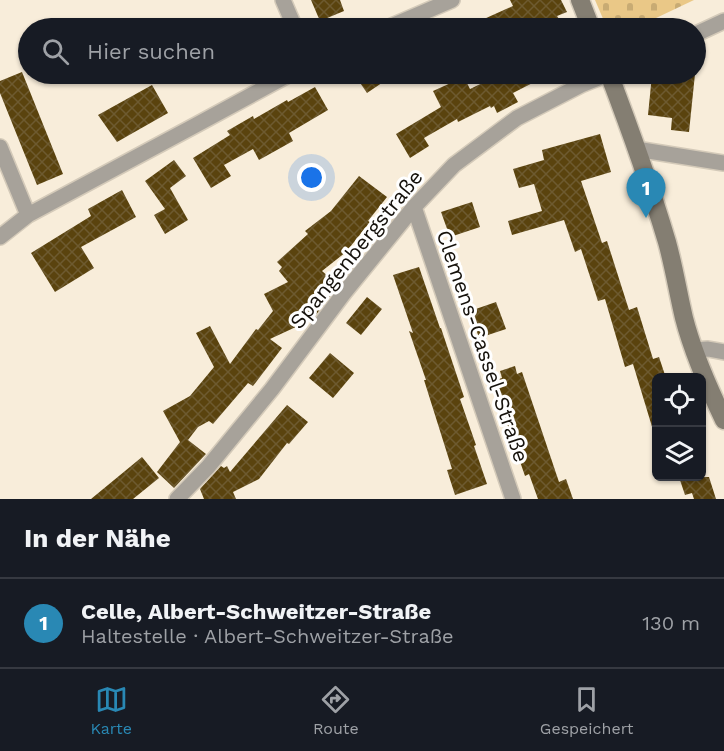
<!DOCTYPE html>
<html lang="de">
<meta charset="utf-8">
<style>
:root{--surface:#171b24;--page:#242831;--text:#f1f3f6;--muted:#9ea1a6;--line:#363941;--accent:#2988b4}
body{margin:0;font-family:"Work Sans",sans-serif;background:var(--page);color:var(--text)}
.controls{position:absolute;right:18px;bottom:18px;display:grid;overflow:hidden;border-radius:9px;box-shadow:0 2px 4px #0004}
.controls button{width:54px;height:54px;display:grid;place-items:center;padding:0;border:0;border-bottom:2px solid var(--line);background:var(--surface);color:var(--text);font:30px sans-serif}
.you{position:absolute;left:312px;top:178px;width:21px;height:21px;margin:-15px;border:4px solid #fff;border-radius:50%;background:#1a73e8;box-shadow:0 0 0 9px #1a73e833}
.badge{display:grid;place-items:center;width:39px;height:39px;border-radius:50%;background:var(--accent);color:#fff;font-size:20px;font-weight:700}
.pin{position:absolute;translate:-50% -50px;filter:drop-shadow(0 2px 3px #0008)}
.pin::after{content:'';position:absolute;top:32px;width:21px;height:18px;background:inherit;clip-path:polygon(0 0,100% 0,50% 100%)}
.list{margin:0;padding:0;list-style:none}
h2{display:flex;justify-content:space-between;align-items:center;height:78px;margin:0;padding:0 24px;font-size:26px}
h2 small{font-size:20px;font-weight:400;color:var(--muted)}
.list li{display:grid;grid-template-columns:39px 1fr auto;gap:18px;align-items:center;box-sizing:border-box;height:90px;padding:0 24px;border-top:2px solid var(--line)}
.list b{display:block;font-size:22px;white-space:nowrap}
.list p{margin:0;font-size:20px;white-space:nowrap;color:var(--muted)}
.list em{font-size:20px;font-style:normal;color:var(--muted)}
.icon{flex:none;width:33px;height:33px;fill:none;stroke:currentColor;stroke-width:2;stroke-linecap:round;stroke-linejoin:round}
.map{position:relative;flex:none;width:724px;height:499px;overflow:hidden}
.search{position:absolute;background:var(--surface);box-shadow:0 2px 4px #0004;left:18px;right:18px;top:18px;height:66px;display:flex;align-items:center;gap:15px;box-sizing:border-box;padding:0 21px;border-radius:33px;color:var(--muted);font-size:22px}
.sheet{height:168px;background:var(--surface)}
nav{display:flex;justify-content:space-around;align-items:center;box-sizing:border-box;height:84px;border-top:2px solid var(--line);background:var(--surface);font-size:16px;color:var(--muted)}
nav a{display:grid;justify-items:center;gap:3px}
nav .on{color:var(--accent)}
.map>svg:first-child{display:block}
.cemetery{fill:url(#cemetery-stones)}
.building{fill:url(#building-cross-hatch)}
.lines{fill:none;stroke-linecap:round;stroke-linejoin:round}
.street-casing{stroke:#d4cab9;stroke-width:18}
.secondary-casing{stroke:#d4cab9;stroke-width:21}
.street{stroke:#a7a29a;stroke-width:15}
.secondary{stroke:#847e72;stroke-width:18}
.labels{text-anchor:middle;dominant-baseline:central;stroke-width:6;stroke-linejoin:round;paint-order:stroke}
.street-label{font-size:21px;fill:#15110b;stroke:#fff}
</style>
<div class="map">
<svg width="724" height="499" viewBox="0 0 724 499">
<defs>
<pattern id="cemetery-stones" width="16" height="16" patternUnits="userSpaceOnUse" patternTransform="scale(1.5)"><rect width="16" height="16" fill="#eac887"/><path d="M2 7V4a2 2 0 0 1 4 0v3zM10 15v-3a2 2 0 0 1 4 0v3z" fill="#c8ab73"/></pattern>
<pattern id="building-cross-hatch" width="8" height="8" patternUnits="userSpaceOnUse" patternTransform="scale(1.5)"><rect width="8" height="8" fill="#5a430e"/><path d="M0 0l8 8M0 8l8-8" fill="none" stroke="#6d5a30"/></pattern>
</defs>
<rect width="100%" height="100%" fill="#f8edda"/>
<path class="cemetery" d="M595,0H694L635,28H607Z"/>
<path class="building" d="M311,0H340L344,11L320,21Z
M510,0H561L567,12L557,16L559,19L549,24L551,28H464L513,6Z
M22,72L63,174L37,185L0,93V81Z
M354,74H395L367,93Z
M501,74H550L513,93L518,102L497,113L494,106L491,108L490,106L458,122L457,119L424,138L429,146L410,158L396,134L441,107L433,91L464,77L470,89Z
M665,74H695L689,132L671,130L672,118L648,115L652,75L665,77Z
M152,85L168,113L117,142L98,115Z
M315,87L328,110L289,133L293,141L259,160L253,149L224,165L231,176L211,188L193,158L230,135L227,131L253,116L254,119L287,100L288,102Z
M600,134L611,172L581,181L602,243L607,241L629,310L637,307L653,359L659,357L666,378H657V429L653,430L633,364L625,367L605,299L598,301L581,249L575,252L564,220L512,235L508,221L542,211L534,184L519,188L513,169L544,160L542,150Z
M174,160L186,176L170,188L188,220L165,234L154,215L165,209L145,181Z
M359,176L387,197L368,221L370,222L346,252L322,271L338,285L313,319L270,339L282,348L253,386L248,383L213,424L209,421L198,427L188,440L206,454L174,488L157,472L180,442L163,411L190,396L214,367L196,333L210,326L230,364L256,329L258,330L273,311L264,294L288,282L279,271L282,267L277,262L308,234L305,231L331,211Z
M122,190L136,217L81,247L94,268L55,292L31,253L91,216L88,209Z
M472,202L480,227L450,237L441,212Z
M419,267L440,328H441L464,397L460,399L476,445L474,446L487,484L455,495L447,470L452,469L424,380H426L409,331L413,333L393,275Z
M367,297L382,309L361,335L346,323Z
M496,302L506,329L479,338L470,311Z
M330,353L354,373L333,398L309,378Z
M515,366L517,374L522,372L559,482L566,479L573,499H538L529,474L525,476L492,381L502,378L500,371Z
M287,405L308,422L289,444L287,443L259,479L233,492L236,499H204L200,489L221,466L224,468L227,466L230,472Z
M142,457L159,478L133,499H91Z
M679,477H709L716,499H694L692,493L685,495Z"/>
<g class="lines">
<g class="street-casing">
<path id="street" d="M283,0L295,28
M387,28L452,0
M696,34L724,21
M0,147L28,215
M636,149L724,163
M414,207L513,499
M0,237L28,215L196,125L290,74
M694,350L708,349L724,352
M177,499L208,467L272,389L344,293L414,207L454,165L517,118L581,85L608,74"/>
</g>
<g class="secondary-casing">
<path id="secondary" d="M580,0L591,28
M609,74C630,129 650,185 667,242C674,267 678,293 684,318C693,353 708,387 724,420"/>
</g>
<use href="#street" class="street"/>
<use href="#secondary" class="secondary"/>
</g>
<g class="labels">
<g class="street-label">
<text transform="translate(356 249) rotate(-51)">Spangenbergstraße</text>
<text transform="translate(483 346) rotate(71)">Clemens-Cassel-Straße</text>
</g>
</g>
</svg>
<div class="controls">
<button><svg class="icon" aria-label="locate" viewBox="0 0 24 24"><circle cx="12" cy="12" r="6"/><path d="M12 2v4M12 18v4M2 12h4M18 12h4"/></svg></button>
<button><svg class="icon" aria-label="layers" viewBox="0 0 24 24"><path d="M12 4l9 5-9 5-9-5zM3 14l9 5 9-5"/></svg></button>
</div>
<div class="you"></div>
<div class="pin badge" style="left:646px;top:218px">1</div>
<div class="search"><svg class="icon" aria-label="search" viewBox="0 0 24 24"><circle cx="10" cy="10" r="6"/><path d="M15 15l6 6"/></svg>Hier suchen</div>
</div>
<section class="sheet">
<h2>In der Nähe<small></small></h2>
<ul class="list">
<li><span class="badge">1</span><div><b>Celle, Albert-Schweitzer-Straße</b><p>Haltestelle · Albert-Schweitzer-Straße</p></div><em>130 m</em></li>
</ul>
</section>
<nav>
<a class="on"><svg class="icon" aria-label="map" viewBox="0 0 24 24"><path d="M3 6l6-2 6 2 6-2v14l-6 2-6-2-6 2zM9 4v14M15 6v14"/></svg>Karte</a>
<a><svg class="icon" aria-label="directions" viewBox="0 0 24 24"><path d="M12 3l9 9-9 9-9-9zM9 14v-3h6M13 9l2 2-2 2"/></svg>Route</a>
<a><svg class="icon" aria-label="saved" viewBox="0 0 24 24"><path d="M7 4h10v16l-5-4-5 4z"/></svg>Gespeichert</a>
</nav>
